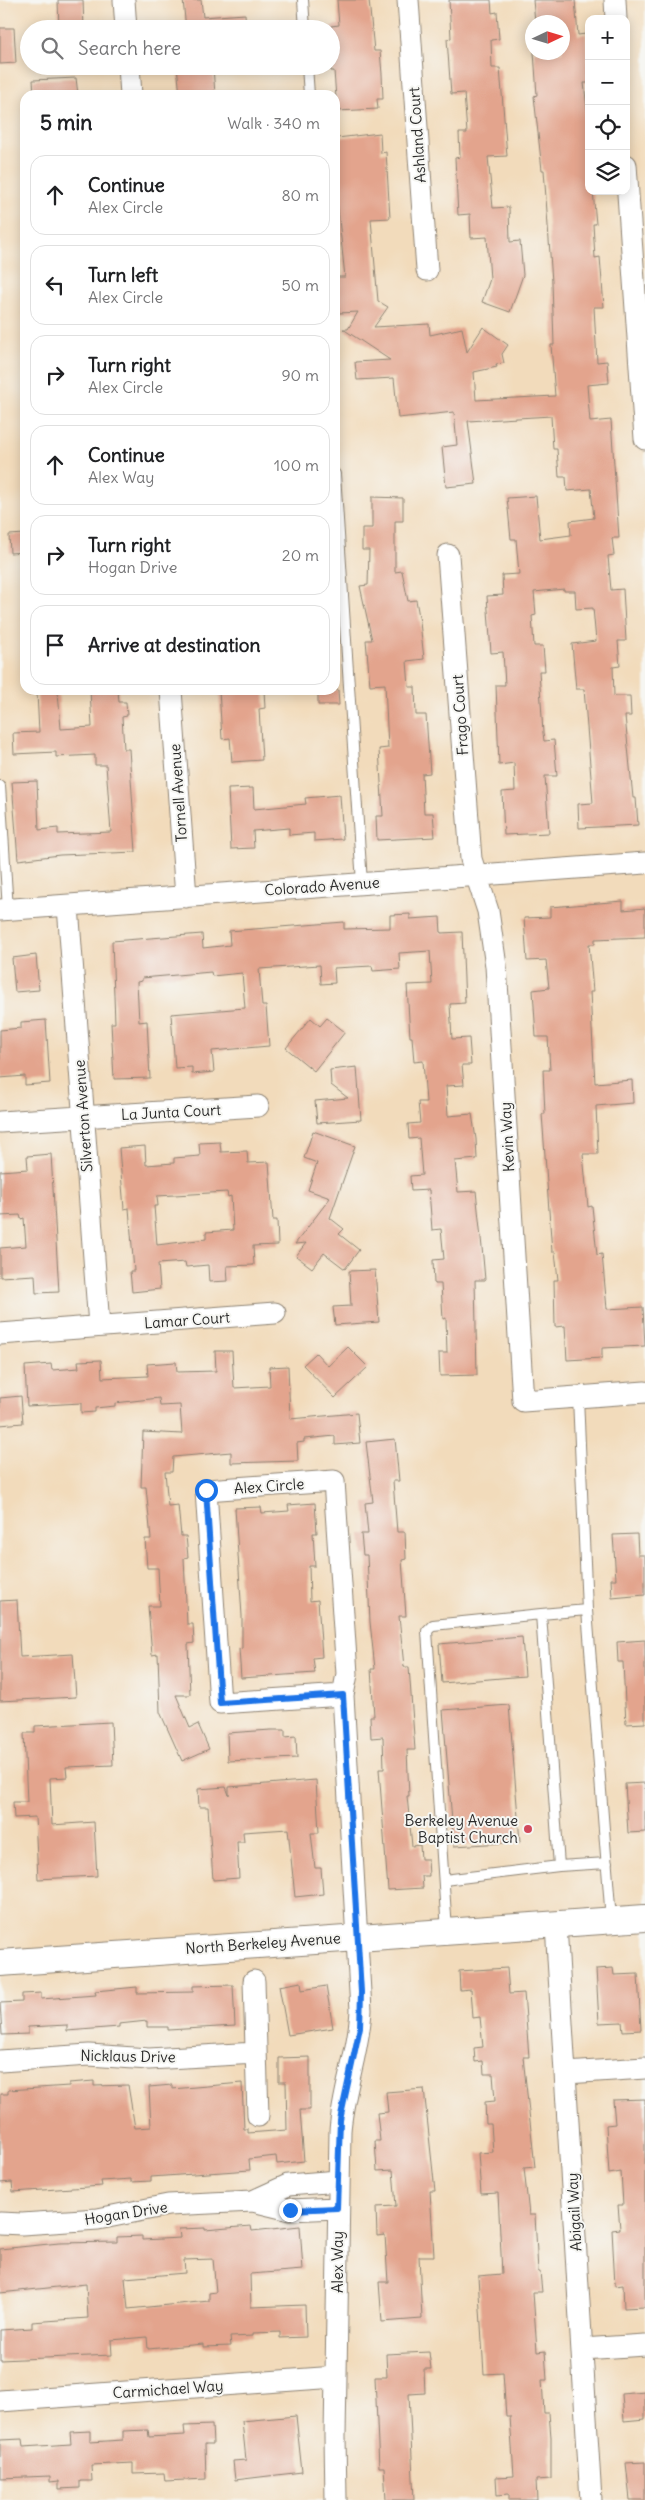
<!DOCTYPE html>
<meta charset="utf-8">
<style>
:root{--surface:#fff;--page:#f2f2f2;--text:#202124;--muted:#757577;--line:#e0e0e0}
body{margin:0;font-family:Delius,sans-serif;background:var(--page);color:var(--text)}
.controls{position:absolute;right:15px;top:15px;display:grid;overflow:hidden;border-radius:10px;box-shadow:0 2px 12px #0003}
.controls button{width:45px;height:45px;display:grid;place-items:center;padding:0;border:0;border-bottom:1px solid var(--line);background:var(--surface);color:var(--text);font:25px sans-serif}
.compass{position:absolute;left:525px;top:15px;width:45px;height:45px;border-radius:50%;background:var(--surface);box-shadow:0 2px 12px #0003;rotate:86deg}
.stop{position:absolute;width:15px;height:15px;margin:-11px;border:4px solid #1a73e8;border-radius:50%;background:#fff}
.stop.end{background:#1a73e8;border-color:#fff;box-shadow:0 1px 5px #0008}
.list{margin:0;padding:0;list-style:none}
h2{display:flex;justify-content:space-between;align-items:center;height:65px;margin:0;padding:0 20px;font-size:21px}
h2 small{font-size:16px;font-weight:400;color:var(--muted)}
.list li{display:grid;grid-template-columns:32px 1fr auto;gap:15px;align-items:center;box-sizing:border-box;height:80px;margin:0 10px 10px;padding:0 10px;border:1px solid var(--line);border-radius:15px}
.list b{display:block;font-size:19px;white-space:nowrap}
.list p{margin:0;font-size:16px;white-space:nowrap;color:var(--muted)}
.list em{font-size:16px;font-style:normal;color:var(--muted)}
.icon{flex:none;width:28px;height:28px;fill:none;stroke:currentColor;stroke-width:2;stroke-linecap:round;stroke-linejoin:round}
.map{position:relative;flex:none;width:645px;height:2500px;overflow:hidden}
.search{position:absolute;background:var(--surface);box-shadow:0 2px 12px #0003;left:20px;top:20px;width:320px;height:55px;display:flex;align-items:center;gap:12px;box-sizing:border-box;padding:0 18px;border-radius:28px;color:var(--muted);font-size:19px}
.panel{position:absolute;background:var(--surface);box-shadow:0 2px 12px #0003;left:20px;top:90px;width:320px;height:605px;border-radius:15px}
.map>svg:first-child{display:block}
.building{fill:#e3a48d;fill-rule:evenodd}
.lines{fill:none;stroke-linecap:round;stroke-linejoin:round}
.service-casing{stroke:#8e8373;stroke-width:12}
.minor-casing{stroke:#8e8373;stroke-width:23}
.tertiary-casing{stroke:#8e8373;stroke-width:28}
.service{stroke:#fff;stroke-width:10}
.minor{stroke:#fff;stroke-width:21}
.tertiary{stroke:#fff;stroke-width:26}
.route{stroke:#1a73e8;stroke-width:6}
.poi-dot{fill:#d1495b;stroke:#f6f6f2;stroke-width:2}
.labels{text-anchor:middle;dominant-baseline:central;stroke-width:4;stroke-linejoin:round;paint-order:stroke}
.street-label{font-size:15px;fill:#2b2b2b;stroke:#f6f6f2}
.poi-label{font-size:15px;fill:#2b2b2b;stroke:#f6f6f2;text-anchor:end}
</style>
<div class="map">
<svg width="645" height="2500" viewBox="0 0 645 2500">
<rect width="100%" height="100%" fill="#f6f6f2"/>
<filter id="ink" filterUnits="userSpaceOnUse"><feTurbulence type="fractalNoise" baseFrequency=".02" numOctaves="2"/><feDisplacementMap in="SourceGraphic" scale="10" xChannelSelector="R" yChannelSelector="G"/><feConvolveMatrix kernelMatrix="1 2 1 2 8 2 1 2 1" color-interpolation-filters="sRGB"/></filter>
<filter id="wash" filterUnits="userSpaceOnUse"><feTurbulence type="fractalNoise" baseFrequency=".0096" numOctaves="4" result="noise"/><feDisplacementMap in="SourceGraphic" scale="20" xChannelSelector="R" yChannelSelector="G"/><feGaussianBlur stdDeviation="1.12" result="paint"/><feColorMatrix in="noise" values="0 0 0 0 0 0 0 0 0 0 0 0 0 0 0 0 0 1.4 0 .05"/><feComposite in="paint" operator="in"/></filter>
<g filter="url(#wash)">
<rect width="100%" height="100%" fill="#f2dbbb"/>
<g id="blocks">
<path class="building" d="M58,0H83L84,29H59Z
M183,0H201L203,17L245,14L246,28L186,29Z
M337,0H369L374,51H380L382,74L383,99H377L378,109L337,111L334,71H331V26L339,25Z
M449,0H491L492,13L497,12L499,39L491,40L492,68H500L507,156L488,157L493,208L509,207L510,242L520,241L523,275L510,312L482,302L490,279L487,237L471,238L470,214L458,215L455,158L460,157L459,133H467L464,93L451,94L447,39L451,38Z
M533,0H575L578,35L586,34L589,83H584L589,124V191H593L596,224H593L595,258L600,257L604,307H594L597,362L607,361L609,383L587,385L590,422L611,420L619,538H612L614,555L608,556L611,590L623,589L626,641H618L620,666L613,667L614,696H630L631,716H625L633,798H636L638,825L579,828L578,804L593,803L584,689H576L572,644L596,641L593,608L576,609L575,591H564V589L534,592L536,615L532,616L534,646H543L545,671H539L543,733L544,741L554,740L557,776H545L549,833L504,835L502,792L515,791L514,763L499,765L496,685H505L503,652L491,653L487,596L503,595L502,575L519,574L516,539H511L507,498L536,496L540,539L571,535L570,521L594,518L591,489L567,491L566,477H559L557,449H553L551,416L468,421L476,484L446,487L442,447L457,445L454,412L398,418L394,378L357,380L355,362L390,360L343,329H348L358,312L339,313L336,277H345L335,181V154H338L337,138L380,133L381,153L386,152L390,218L371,219L378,301L388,307L374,327L429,324L430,335L462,328L467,352L483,327L508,345L502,354L504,363L496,364L497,367L474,372L476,400L555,396L551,345H554L552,282L544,170H542L534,96L537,95L534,52H562V22H535Z
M0,28H14L16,63L0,64Z
M177,66H213L215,95H180Z
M76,78L78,95H34L33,80Z
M372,497L403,498V521H395V572L402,571L408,601L416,600L420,622L424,659L407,661L409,687H415L416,715H426L430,773L422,774L424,813H433L435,837L377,840L376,816H383L379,749L388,748L385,684L370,685L366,640H372L360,586L368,585L369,550H362V528H372Z
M25,534V552L10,553L9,535Z
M90,690H118L119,702H126L127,716L122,717L124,749H129L136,852L60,855L18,860L12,782L37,781L39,830L58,828V834L111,832L106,765H95V755L56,757V752L14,754L13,733L39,732L37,693L58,692L61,729L92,727Z
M219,690H264L265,708L259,709L262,760L232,762L230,738L222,739Z
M318,690H338L339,705H318Z
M253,788L254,809L306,804L305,798L340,795L343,839L314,841V833L289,835V828L253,831L254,848L231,849L228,789Z
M623,901V910L645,908V937L595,939V944H589L593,992H590L595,1083L632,1080L633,1103L596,1106L598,1154H583L588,1207L592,1206L597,1255L602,1254L607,1309L643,1307L645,1346L602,1348V1358L567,1360L565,1326L555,1327L554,1280H558L555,1252H552L542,1114H545L543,1070H550L548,1037H536L533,990L549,988L546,960L527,961L524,918L550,917V907Z
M410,914V919L440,917L441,933L462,932L465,1003L450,1004L452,1039L469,1038L471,1065H462L464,1085L446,1086L448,1116L472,1114L476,1139L477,1159L455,1161L458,1192L476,1191L483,1257L485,1280H475L477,1375L440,1376L439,1353H447L446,1318L443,1319L441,1284H434L433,1260L444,1259L441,1229L432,1230L429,1190L411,1191L410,1176L422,1175L419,1138L409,1139L408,1124L420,1123L418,1102H426L423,1061L414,1062L412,1037H410L407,985L432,984L430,951L399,953L400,969L373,971L372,966L334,968L335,983L321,984L320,965L259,969L262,1006H266L269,1046L212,1051L214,1072L192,1074V1067L175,1068L171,1014L245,1008L242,973L212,976L211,972L142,978V981L137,982L139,1022L147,1021L150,1078L114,1079L111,1023H115L112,941L202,934L203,948L230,945L229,931L344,922V929L390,928V915Z
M36,955L39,990L15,992L12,958Z
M311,1018L320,1026L327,1018L345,1032L314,1071L286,1048Z
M46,1020L50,1083L25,1085V1076L0,1078V1030L21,1028V1022Z
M357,1067L361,1120L317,1123L315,1101L348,1098L331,1085L330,1070Z
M313,1131L355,1146L330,1218L344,1229L339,1234L359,1250L345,1269L324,1253L312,1268L296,1256L306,1243L295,1244L330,1198L308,1190L317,1163L304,1158Z
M220,1142L221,1152L247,1151L248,1163L269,1162L273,1220H277L278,1245L253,1246L254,1265L227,1266L228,1281L209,1282L208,1265L186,1267L185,1262L158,1264L160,1289L132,1292L130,1271H134L129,1208L124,1209L119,1148L145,1146L146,1165L174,1163V1158L200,1156L199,1143ZM227,1192L228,1197L231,1196L233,1230L206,1232V1239L157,1245L154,1206H158L157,1196Z
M51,1154L59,1292L36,1293L35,1275L0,1277V1248L26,1246L24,1218L21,1219L20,1215L0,1216V1171L28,1169L27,1156Z
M375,1270L379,1322L335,1325L333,1307L351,1306L349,1271Z
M348,1347L368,1367L335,1398L303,1365L316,1353L328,1366Z
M215,1351H232L234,1388L270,1386L269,1367L288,1366L290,1419L357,1413L360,1443L335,1445V1436L304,1439V1442L297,1443L298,1461L231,1463V1452L173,1457L172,1472H165L168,1506L178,1505L181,1536H186L188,1557L184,1558L187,1624H193L194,1643L188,1644L190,1695H176L190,1728L198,1724L209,1749L182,1761L160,1712L158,1654L152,1655L148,1606H160L158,1568H147L145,1539H151L146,1487H141L143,1432L182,1434L180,1405L160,1406L159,1398L115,1403V1406L95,1408V1412L81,1413V1403L27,1406L25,1366L51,1364L52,1370L79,1368L78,1361L101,1360L102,1378L148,1376L147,1364L176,1362L177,1372L216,1371Z
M21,1396L23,1423L0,1425V1398Z
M395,1439L399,1481H393L397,1532H405L406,1559L402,1560L406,1616H399L404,1667H409L415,1750H407L409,1796H407L412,1846L420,1845L421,1859H428L429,1876H422L423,1888L388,1890L379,1769H384L383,1737L371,1738L370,1716H374L371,1669H375L370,1622L367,1555H363L361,1534H368L365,1503L373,1502L366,1442Z
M315,1503L317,1533H313L315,1566H309L310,1601L318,1600L322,1657L313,1658L315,1673L241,1678L239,1649L242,1648V1616L235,1508L261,1507L262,1513L289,1511L288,1505Z
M637,1534L638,1555H645V1595L612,1598L611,1579H616L613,1535Z
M17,1600L20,1657L73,1654L76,1697L0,1701V1601Z
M522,1637L525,1676L442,1683L439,1644Z
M645,1640V1723L626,1724L623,1662H618L617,1642Z
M509,1705L520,1842L454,1846L443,1710Z
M111,1722L113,1765L66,1767L67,1777L50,1778L52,1825L94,1822L97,1876L38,1879L35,1817L14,1818L13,1802H27L24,1733H35V1726Z
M271,1730H285V1737L296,1736L297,1758L228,1761L227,1733Z
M316,1780L319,1833H311L315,1868H321L323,1894L295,1897L288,1829L243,1832L244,1842H237L239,1878L213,1880L208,1807H199L198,1789L226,1787L229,1795V1787Z
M645,1783V1832L628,1833L625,1784Z
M507,1968L509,1994L524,1993L529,2057H523L535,2167L524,2168L529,2215H535L538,2272H540L542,2292H533L537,2352L545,2351L547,2380H542L544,2413H549L551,2437V2479L536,2480L537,2500H509V2494L497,2495L496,2477L514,2476L510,2417H506L503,2373L484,2374L478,2276L502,2274L498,2193L481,2194L478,2153L493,2152L491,2124H486L485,2102L495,2101L493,2074H484L483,2061L475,2062L474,2048L483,2047L480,2017L473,2018L471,1989L460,1990L459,1971Z
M613,1968L614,1975L638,1974L641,2030L623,2031L622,2022L599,2023L596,1969Z
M301,1982L302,1990L326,1986L333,2028L288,2035L279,1986Z
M233,1985L235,2026L168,2030V2027H147V2021L119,2024V2027L67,2031V2025L28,2027V2034L2,2035L0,2003L22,2002V1994L41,1993V1999L96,1995L95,1991L137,1987V1993L193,1992V1986Z
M310,2057V2110H300L304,2161L277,2164L276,2156L249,2159L250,2170L151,2177V2181L131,2182V2179L101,2181L102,2186L13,2192L12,2182L0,2183V2094H8V2090L69,2086V2083L94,2081V2086L128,2085L135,2128L151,2127L149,2087L172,2085V2089L242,2083L244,2129H248V2133L287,2130L286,2082H279V2058Z
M424,2089L435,2191H430L434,2256H419L422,2319L382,2322L379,2282H388L385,2235L377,2236L376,2207L396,2206L393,2170L377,2171L375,2141H380L377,2113L388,2112L386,2092Z
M645,2099V2307L624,2308L623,2285L615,2286L612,2230L620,2229L618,2205H623L621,2172L609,2174L606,2125L615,2124L613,2100Z
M251,2226L252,2231L300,2226L303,2270L250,2274L251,2307L305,2305L306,2337L280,2338V2332L253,2333V2336L230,2337L231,2346L203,2347V2344L148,2349L147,2337L111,2340L112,2355L0,2360V2330L32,2328V2322L88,2318L86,2284L0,2293V2249L59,2243L117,2242V2237L142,2236V2240L180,2238L179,2229L205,2228V2230ZM213,2259L216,2292L209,2293V2301L128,2309L125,2278L185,2273L184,2260Z
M429,2352L431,2369H424L425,2393L409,2394L414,2500H386L384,2467H379L375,2377H387L386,2354Z
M645,2392V2419L624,2421L622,2394Z
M296,2416L302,2472L235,2480L233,2461L246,2460L242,2421Z
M212,2425L213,2444H205L206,2479L165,2481L164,2473L133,2474V2463L91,2465L92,2481H80V2488L59,2489V2481L50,2482V2476L0,2478V2440L22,2439L23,2447L71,2444L70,2432L90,2431V2442L123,2440V2431L148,2430L149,2437L185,2435L184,2426Z
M645,2462V2500H630L626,2463Z"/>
</g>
</g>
<g filter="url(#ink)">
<use href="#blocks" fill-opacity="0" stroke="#8e8373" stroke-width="1"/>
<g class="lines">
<g class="service-casing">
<path id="service" d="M303,0L305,29
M307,66L309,95
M335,474L362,883
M0,786L8,910
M578,1397L587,1610
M607,1863L559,1866L541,1614L587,1610L611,1920
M444,1880L559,1866
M447,1931L427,1631L433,1625L541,1614"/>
</g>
<g class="minor-casing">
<path id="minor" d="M124,0L126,29
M408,0L427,270
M615,0L616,19
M129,66L131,95
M626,165L645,439
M448,555L471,859L488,911L496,966L523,1401L645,1392
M171,690L186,897
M68,906L99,1326
M0,910L645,863
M0,1122L258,1106
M0,1334L275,1313
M556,1925L591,2500
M254,1981L258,2116
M0,2061L89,2055L149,2059L256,2053
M566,2073L645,2068
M337,2208L290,2210L253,2201L288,2185L338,2181
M0,2223L22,2224L98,2219L168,2205L253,2201
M582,2349L645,2345
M0,2401L336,2377
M336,2500L335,2436L340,2131C343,2090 359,2052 361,2010L343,1695L347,1674L334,1481L206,1490L220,1703L343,1695"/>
</g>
<g class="tertiary-casing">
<path id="tertiary" d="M0,1963L645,1918"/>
</g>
<use href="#service" class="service"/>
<use href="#minor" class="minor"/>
<use href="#tertiary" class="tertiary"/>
</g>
</g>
<g class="lines" filter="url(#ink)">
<path class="route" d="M206,1490L220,1703L343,1695L361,1992L360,2027L340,2120L337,2208L290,2210"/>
</g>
<circle class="poi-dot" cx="528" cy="1829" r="5"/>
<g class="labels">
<g class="street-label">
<text transform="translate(417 135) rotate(-94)">Ashland Court</text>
<text transform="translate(460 715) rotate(-94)">Frago Court</text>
<text transform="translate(178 793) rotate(-94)">Tornell Avenue</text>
<text transform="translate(322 886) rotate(-4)">Colorado Avenue</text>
<text transform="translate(171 1112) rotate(-3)">La Junta Court</text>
<text transform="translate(83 1116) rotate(-94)">Silverton Avenue</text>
<text transform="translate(507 1137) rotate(-93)">Kevin Way</text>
<text transform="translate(187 1320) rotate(-4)">Lamar Court</text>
<text transform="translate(269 1486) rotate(-4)">Alex Circle</text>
<text transform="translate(263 1943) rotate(-4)">North Berkeley Avenue</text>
<text transform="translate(128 2056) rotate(1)">Nicklaus Drive</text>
<text transform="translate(574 2212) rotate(-93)">Abigail Way</text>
<text transform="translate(126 2213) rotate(-9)">Hogan Drive</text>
<text transform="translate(337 2262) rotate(-90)">Alex Way</text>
<text transform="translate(168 2389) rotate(-4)">Carmichael Way</text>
</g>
<g class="poi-label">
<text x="518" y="1820">Berkeley Avenue<tspan x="518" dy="17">Baptist Church</tspan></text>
</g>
</g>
</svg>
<div class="controls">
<button>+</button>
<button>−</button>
<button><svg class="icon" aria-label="locate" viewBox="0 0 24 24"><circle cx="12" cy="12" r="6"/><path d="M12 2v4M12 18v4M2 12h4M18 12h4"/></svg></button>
<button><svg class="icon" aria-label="layers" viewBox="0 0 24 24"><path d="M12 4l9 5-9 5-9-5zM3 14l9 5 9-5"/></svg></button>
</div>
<svg class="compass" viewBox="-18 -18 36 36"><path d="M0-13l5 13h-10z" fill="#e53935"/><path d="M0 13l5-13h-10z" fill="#757577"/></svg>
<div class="stop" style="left:206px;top:1490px"></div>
<div class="stop end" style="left:290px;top:2210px"></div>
<div class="search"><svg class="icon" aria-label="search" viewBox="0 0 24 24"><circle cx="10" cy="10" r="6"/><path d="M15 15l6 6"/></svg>Search here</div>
<section class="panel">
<h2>5 min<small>Walk · 340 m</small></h2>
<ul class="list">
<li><svg class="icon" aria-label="ahead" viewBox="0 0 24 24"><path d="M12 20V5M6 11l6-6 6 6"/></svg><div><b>Continue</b><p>Alex Circle</p></div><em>80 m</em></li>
<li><svg class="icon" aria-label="left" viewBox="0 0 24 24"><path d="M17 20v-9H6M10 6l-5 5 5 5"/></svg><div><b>Turn left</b><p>Alex Circle</p></div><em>50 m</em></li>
<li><svg class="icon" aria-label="right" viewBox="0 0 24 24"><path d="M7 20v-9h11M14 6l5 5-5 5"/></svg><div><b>Turn right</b><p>Alex Circle</p></div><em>90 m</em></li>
<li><svg class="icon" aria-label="ahead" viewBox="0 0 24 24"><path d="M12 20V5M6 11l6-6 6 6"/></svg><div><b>Continue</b><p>Alex Way</p></div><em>100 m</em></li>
<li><svg class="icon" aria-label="right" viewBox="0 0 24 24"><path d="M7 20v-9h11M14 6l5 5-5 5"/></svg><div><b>Turn right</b><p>Hogan Drive</p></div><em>20 m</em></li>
<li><svg class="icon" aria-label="arrive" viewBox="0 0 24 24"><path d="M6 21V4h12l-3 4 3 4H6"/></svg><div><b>Arrive at destination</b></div></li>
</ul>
</section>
</div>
